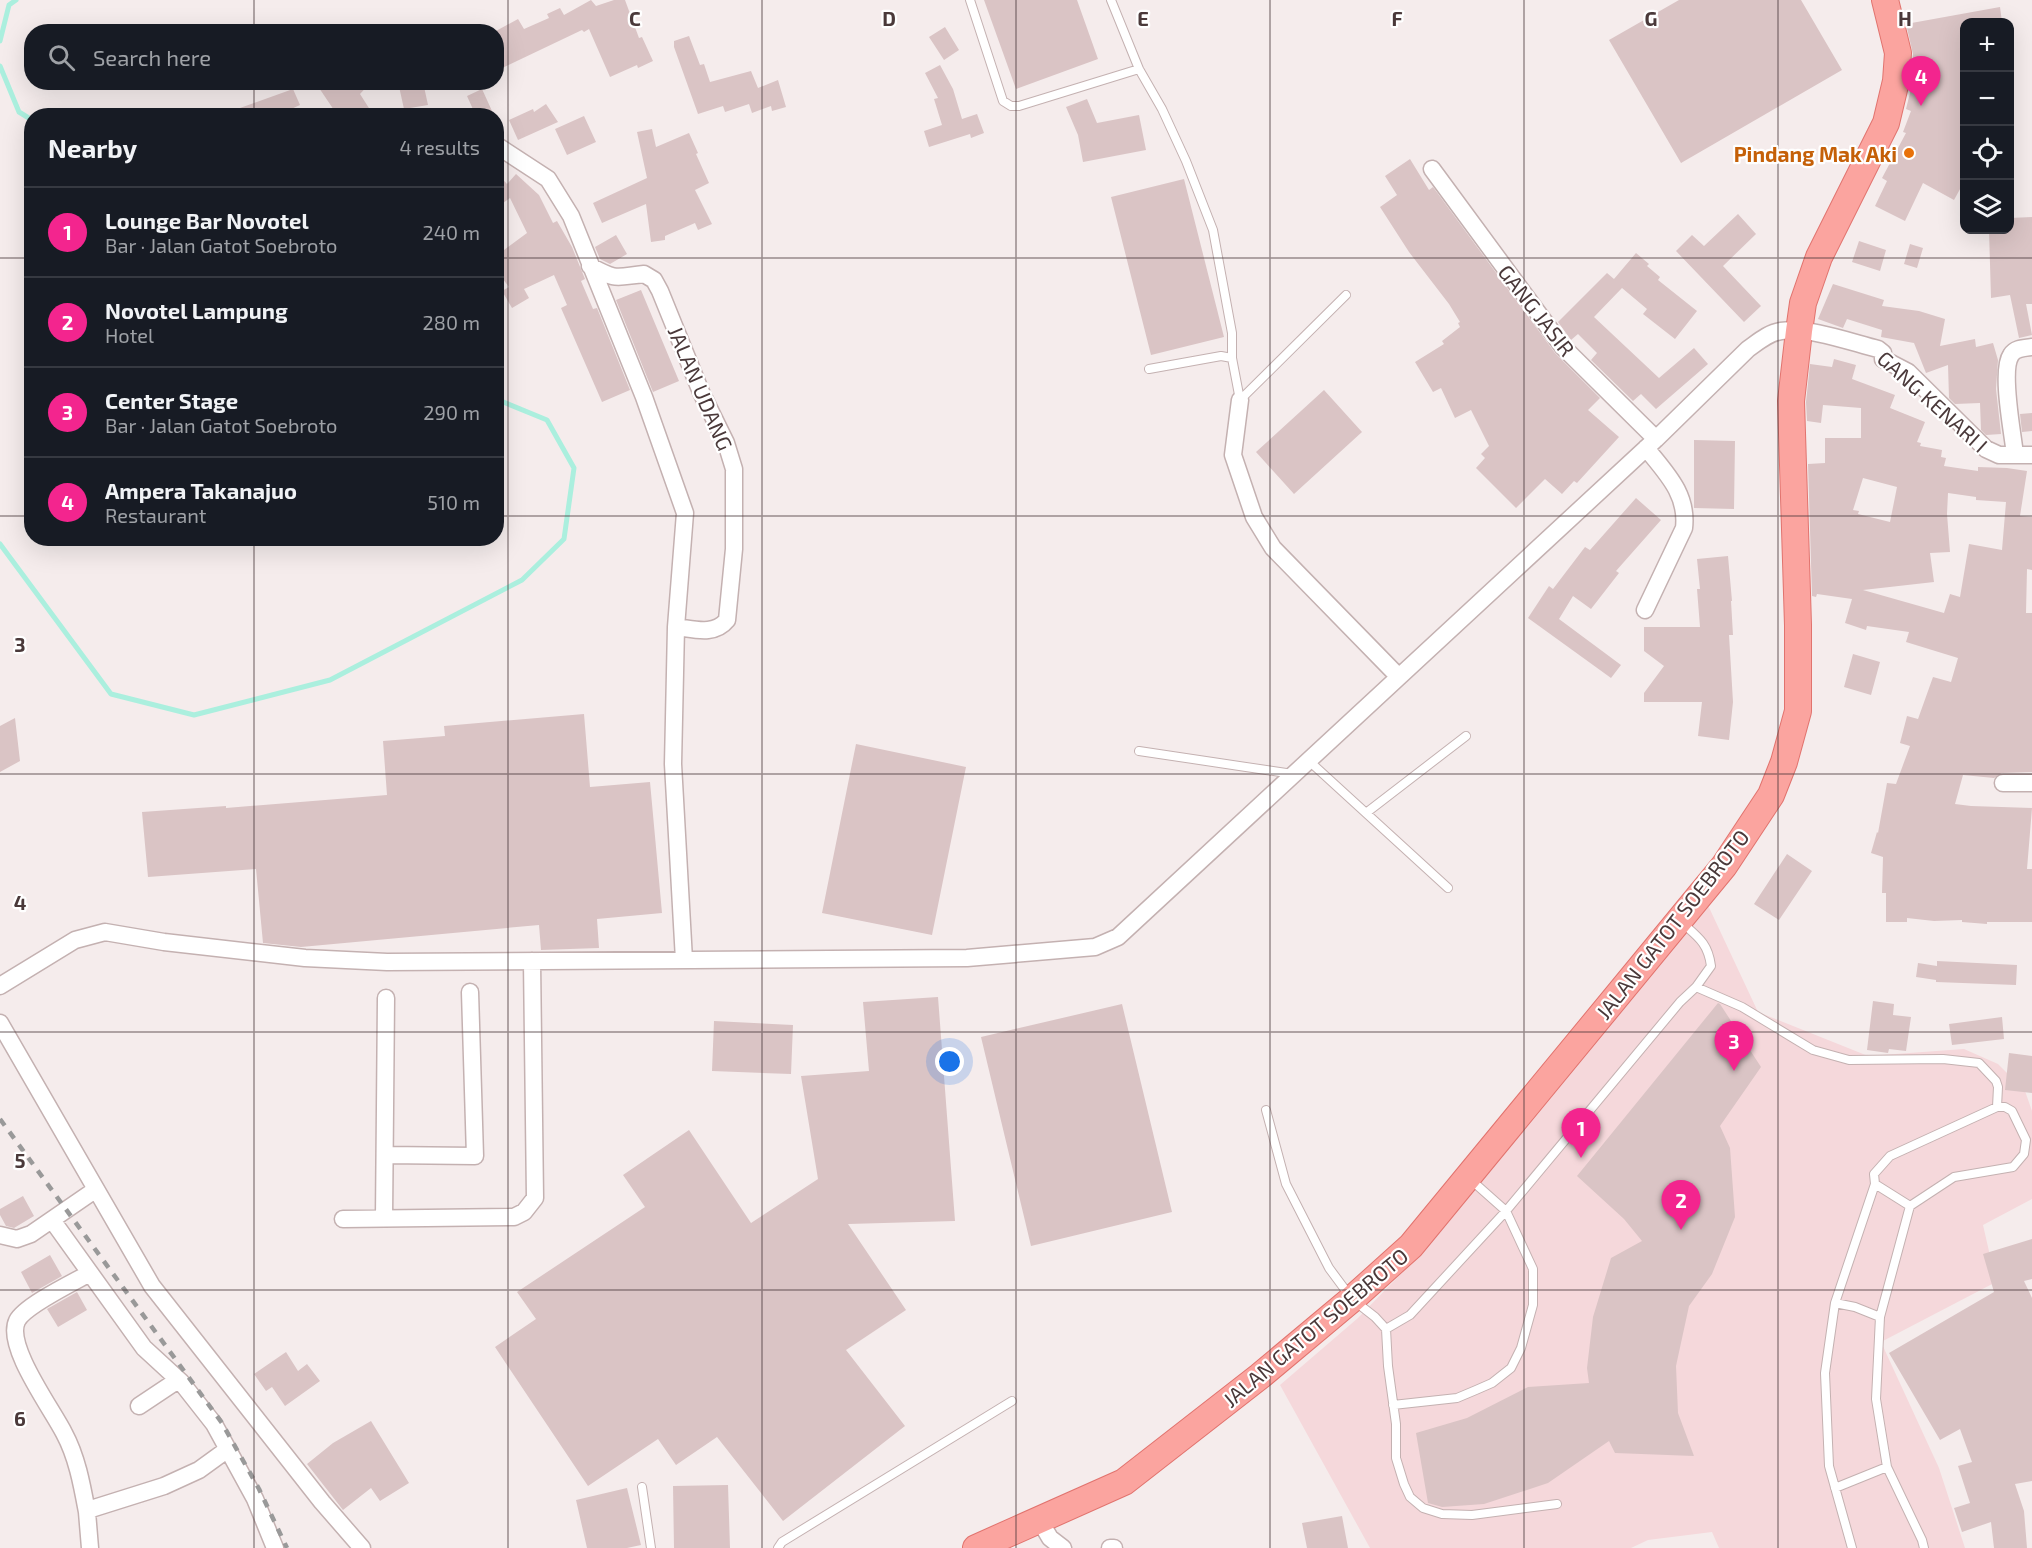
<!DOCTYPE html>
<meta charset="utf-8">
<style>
:root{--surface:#171b24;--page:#20242c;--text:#f1f3f6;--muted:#9ea1a6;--line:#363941;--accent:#f3258e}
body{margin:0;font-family:"Exo 2",sans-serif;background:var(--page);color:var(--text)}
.controls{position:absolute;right:18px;top:18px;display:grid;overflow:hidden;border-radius:12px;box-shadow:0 6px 24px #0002}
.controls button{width:54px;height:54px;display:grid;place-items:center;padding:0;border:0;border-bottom:2px solid var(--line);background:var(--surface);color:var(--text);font:30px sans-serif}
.you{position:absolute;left:950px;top:1062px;width:21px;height:21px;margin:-15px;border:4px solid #fff;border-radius:50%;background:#1a73e8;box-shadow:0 0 0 9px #1a73e833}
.badge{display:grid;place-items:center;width:39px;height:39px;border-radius:50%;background:var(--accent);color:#fff;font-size:20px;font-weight:700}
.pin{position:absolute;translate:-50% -50px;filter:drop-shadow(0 2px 3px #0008)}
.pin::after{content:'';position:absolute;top:32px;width:21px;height:18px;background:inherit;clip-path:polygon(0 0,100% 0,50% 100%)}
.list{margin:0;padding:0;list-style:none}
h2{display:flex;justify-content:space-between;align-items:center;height:78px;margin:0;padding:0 24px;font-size:26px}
h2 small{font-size:20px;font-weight:400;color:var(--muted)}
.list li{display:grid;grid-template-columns:39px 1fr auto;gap:18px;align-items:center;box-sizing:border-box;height:90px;padding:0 24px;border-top:2px solid var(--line)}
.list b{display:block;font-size:22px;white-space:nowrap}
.list p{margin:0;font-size:20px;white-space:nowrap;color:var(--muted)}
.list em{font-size:20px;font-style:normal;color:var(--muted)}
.icon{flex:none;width:33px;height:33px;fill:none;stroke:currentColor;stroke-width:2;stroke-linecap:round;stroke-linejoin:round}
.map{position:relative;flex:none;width:2032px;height:1548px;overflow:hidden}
.search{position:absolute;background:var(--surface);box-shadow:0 6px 24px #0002;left:24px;top:24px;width:480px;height:66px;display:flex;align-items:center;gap:15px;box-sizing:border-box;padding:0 21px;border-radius:24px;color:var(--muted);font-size:22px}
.panel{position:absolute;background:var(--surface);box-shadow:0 6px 24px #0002;left:24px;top:108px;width:480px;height:438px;border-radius:24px}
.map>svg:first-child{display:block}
.commercial{fill:#f5d8db}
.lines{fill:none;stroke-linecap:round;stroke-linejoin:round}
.stream{stroke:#abefde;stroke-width:5}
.building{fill:#dac4c5;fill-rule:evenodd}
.service-casing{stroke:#c4b1b1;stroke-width:10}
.minor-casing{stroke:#c4b1b1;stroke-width:19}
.primary-casing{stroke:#e1736e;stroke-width:28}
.service{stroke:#fff;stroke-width:8}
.minor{stroke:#fff;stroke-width:16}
.primary{stroke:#fba49f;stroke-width:26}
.rail{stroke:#999;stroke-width:4.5;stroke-dasharray:8 8;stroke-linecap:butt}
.grid{fill:none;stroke:#4a393a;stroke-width:1.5;stroke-opacity:0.55}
.food-dot{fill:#e8710a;stroke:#fff;stroke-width:2}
.labels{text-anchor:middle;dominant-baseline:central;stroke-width:4.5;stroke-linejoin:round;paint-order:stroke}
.food-label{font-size:21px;font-weight:bold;fill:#c56008;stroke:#fff;text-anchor:end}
.street-label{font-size:21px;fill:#4a393a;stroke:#fff}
.grid-label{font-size:20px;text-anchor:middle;font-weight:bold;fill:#4a393a;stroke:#fff;stroke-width:4.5;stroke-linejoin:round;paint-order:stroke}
</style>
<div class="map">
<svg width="2032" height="1548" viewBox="0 0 2032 1548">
<rect width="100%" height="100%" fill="#f5ecec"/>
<path class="commercial" d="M1706,901L1758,1012L1868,1056L1964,1049L1998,1064L2025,1091L2032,1111V1199L1983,1225L1996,1282L1881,1342L1939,1468L1965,1548H1719L1712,1532L1648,1540L1631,1548H1370L1280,1385L1358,1318L1423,1251L1465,1202L1503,1150Z"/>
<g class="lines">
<path class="stream" d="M0,41L9,5L16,0
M0,66L19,112L32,120
M0,544L111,694L194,715L330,680L522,580L564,539L574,468L547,420L496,399"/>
</g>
<path class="building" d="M591,0L596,6L614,0H625L639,38L642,37L653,61L638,68L637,65L610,77L589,29L584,32L582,30L496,71V31L518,19L524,29L549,18L547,14L560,8L564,15Z
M984,0H1077L1098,59L1016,89Z
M1679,0H1801L1842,70L1681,163L1609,40Z
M2000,7L2002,22H1965V180L1954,200L1923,183L1905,221L1875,206L1887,181L1882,178L1906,133L1903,132L1911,111L1906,109L1911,89L1913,54L1906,24Z
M945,27L959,50L944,60L929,37Z
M689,36L700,65L704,64L710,82L751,71L758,88L778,80L786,107L772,111L771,106L752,113L749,104L725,112L723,106L698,114L674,47V41Z
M940,65L953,89L962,119L977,114L984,133L971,138L970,134L929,147L924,131L942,125L934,99L938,98L925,73Z
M315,82H371L360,94L374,116H338Z
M398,82H423L428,105L404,109Z
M293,89L300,105L276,116H227L226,113Z
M482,89L492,111L483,116H476L467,96Z
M1087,99L1097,123L1139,115L1146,150L1083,162L1078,135L1066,107Z
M546,104L558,122L518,140L509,120L533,109L534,112Z
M584,116L596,142L567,155L555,129Z
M652,129L656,147L689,133L698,153L696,154L709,183L695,190L712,224L698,230L695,223L665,236V240L651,242L646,204L602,223L593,203L647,178L637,132Z
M1410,159L1429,190L1433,187L1555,353L1600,398L1588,410L1619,437L1577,483L1574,481L1562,494L1545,479L1516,508L1476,468L1485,458L1481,454L1489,446L1471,410L1455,418L1441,388L1433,392L1415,362L1444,344L1442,341L1460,327L1458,323L1460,322L1449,304L1409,252L1380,207L1397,195L1385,176Z
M496,172L507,184L516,174L539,195L553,223L557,221L572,247L585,279L581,281L593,309L597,308L630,390L602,402L561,308L567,305L554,275L524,289L529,298L512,308L502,291L509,287L496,270V256L527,233L510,198L496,208Z
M1184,179L1224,337L1151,355L1111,197Z
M1738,214L1756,234L1723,266L1761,306L1744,322L1676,251L1692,235L1704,246Z
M2032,217V304H2026L2032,335L2019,338L2010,295L1991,298L1989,230H2010V218Z
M616,235L627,254L610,264L600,259L595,247Z
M1859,241L1886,250L1880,271L1852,262Z
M1910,244L1923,248L1917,268L1904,264Z
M1636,253L1649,264L1647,266L1660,277L1658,280L1697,311L1675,339L1643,314L1647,309L1622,288L1594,317L1659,378L1694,348L1708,364L1656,409L1641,394L1633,401L1591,360L1597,353L1578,334L1571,340L1558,322L1607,273L1614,279Z
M1833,284L1884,300L1882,306L1919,311L1945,319L1940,346L1975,339L1976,347L1993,343L1998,360L1996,389L2001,434L1986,435L1981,430L1980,403L1955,404L1949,398L1948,365L1926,373L1914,343L1881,337L1882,330L1847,319L1843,328L1818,319Z
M641,290L679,381L653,392L616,300Z
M1834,359L1856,365L1852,379L1895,395L1890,408L1925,422L1917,442L1921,443L1920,446L1942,450L1941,457L1946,458L1944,466L1978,471V467L2007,468L2027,471L2020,516L2032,517V570L2027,569L2026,613H2032V772L2002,773L1994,778L1963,775L1955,804L1971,806L2032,808L2027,869H2032V922H1987V924L1962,922V920L1934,921L1907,918V922H1886V893H1882L1883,857L1871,853L1877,832L1878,833L1887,783L1896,784L1910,746L1900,743L1907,716L1918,719L1933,677L1951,682L1958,658L1906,642L1909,632L1867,626L1866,630L1845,623L1852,599L1817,594L1816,597L1812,596L1808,464L1825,463V438H1861V408L1823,405L1821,423L1807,421L1806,402L1810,364L1832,367ZM1863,478L1897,487L1890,522L1858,514L1859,511L1853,510ZM1948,493L1976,497V500L2006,502L2002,550L1969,544L1960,597L1950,594L1944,613L1863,590L1934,582L1930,553L1950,552L1947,514Z
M1324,390L1362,432L1294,494L1256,452Z
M2032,413V431L2022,432L2020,414Z
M1694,440L1735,441L1734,509L1694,508Z
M1636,498L1661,520L1616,571L1619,573L1591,609L1573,596L1559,619L1621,665L1611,678L1528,618L1549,586L1553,589L1585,547L1590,550Z
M1728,556L1732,601H1731L1733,635H1729L1733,702L1729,740L1698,736L1702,702H1644V693L1664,666L1644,651V627H1700L1697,589H1700L1697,559Z
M1853,654L1880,662L1871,695L1844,687Z
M584,714L590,787L650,782L662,913L597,919L599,948L541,950L539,925L301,947L263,943L256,869L148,877L142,812L226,806V808L387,795L383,741L445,736L444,726Z
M15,718L20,761L0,772V726Z
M856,744L966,767L932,935L822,913Z
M1787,854L1812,871L1779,920L1754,904Z
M1937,961L2017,965L2016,985L1936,982V980L1916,977L1918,963L1937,966Z
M938,997L955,1221L848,1224L906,1310L846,1350L905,1426L783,1521L717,1437L676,1465L658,1439L588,1486L495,1347L536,1319L517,1292L645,1207L623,1175L689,1130L751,1223L818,1179L801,1076L869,1071L863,1002Z
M1873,1001L1894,1004L1893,1015L1911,1017L1906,1051L1889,1049L1888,1053L1867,1050Z
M1718,1003L1720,1004L1761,1067L1720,1126L1730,1148L1735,1217L1712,1274L1689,1306L1676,1366L1678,1413L1694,1456L1615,1453L1609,1441L1548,1483L1484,1504L1442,1507L1428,1503L1416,1433L1467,1418L1528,1387L1589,1383L1587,1368L1593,1317L1611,1258L1642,1241L1624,1219L1577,1176Z
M1122,1004L1172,1212L1031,1246L981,1037Z
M2002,1017L2004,1039L1952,1045L1949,1024Z
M714,1021L793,1025L791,1074L712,1071Z
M2009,1053L2032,1056V1093L2005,1090Z
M23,1196L34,1216L14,1228L6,1226L0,1215V1209Z
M2032,1239V1279L2024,1281L2032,1298V1481L2015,1484L2024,1511L2027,1548H1994L1991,1522L1962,1532L1954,1508L1970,1503L1958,1466L1972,1462L1960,1429L1940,1440L1889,1353L1994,1292L1983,1254Z
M50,1255L62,1276L32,1293L21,1272Z
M77,1292L87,1310L58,1327L47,1309Z
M286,1352L298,1371L307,1364L320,1381L285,1406L272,1387L266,1391L254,1374Z
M371,1421L409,1483L380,1501L371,1488L343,1510L307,1464L333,1443Z
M728,1485L730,1548H674L673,1486Z
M627,1488L641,1545L627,1548H587L576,1500Z
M1342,1516L1348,1548H1307L1302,1523Z"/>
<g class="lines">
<g class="service-casing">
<path id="service" d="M970,0L1003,101L1011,106H1019L1139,69
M1111,0L1139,69L1162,109L1186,161L1213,230L1232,333V358
M1149,369L1221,356L1232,358L1240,400
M1240,400L1346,295
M1139,751L1293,774
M1308,760L1448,888
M1366,813L1466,736
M1681,922C1698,937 1708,943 1711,966L1696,987
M1266,1110L1286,1184L1329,1268L1352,1299L1375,1317L1386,1329L1410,1315L1506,1211L1680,1002L1696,987L1742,1007L1813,1050L1849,1060L1943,1059L1979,1063L1996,1081L1998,1087L1997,1107
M1835,1303L1875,1184
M1880,1317L1910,1206L1954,1177L2013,1167L2024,1154L2026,1140L2012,1111L2005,1107H1997L1890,1156L1874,1174L1875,1184L1910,1206
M1386,1329L1388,1366L1396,1424V1458L1404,1484L1410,1497L1423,1508L1442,1514L1472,1515L1557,1504
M1393,1405L1457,1398L1476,1390L1492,1383L1511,1368L1521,1348L1533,1305V1269L1506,1211L1470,1179
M642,1487L651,1548
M1835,1488L1887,1467
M778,1548L782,1542L1012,1401
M1852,1548L1829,1466L1825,1373L1835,1303L1855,1307L1880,1317L1876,1399L1887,1467L1922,1540L1924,1548"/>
</g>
<g class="minor-casing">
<path id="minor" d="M496,145L548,179L571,216L644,397L685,513L676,627L673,764L684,960
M1432,169L1563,347L1656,439
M590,266C618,281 615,277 644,274L654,280L660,291L701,392L726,443L734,469V549L727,620C714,636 694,629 676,627
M1240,400L1233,455L1254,517L1273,548L1398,676
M2015,455C2013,434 2000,371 2011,355C2015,348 2024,348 2032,347
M1645,610L1684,528C1688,494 1666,473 1646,448
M2003,783H2032
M0,986L75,940L105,932L164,942L305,958L387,962L967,958L1095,947L1118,937L1656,439L1748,349C1758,342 1768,333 1781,331C1810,327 1850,342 1878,349L1883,353V359L1908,372L1986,449L1999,455H2032
M0,1023L152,1286L322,1502L362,1548
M385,1155L475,1156L470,992
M384,1218L386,998
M343,1219L514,1217L524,1212L535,1198L532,961
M52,1220L144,1348L181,1382L214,1424L255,1499L275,1548
M0,1235L17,1239L31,1234L95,1190
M139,1406L178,1380
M87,1512C82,1485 77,1457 64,1433C52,1409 5,1346 17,1321C24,1306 74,1282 90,1273
M1040,1521L1050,1538L1063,1548
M90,1548L87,1512L91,1509L164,1486L199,1470L228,1449
M1110,1548H1114"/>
</g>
<g class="primary-casing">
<path id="primary" d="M976,1548L1124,1482L1260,1376L1352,1299L1411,1246L1724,866L1771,795L1784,762L1798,711V625L1791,401L1799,331L1803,303L1819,257L1886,123L1896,81L1898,53L1885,0"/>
</g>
<use href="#service" class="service"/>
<use href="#minor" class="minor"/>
<use href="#primary" class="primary"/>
<path class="rail" d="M0,1119L222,1423L259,1489L287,1548"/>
</g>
<path class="grid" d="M254,0V32M508,0V1548M762,0V1548M1016,0V1548M1270,0V1548M1524,0V1548M1778,0V1548M254,82V116M0,258H32M496,258H2032M0,516H32M496,516H2032M254,538V1548M0,774H2032M0,1032H2032M0,1290H2032"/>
<circle class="food-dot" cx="1909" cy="153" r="6"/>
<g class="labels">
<g class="food-label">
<text x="1897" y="153">Pindang Mak Aki</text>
</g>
<g class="street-label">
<text transform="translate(1537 310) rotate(52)">GANG JASIR</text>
<text transform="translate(701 388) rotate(67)">JALAN UDANG</text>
<text transform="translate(1933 401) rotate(42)">GANG KENARI I</text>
<text transform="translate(1672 924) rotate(-52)">JALAN GATOT SOEBROTO</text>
<text transform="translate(1315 1327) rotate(-40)">JALAN GATOT SOEBROTO</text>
</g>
</g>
<g class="grid-label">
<text x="635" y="26">C</text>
<text x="889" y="26">D</text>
<text x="1143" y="26">E</text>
<text x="1397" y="26">F</text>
<text x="1651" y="26">G</text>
<text x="1905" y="26">H</text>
<text x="20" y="652">3</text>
<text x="20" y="910">4</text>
<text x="20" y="1168">5</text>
<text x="20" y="1426">6</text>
</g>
</svg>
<div class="controls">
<button>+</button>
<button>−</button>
<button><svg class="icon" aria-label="locate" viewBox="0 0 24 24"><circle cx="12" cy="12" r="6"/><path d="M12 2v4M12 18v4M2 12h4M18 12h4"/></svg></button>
<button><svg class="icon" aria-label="layers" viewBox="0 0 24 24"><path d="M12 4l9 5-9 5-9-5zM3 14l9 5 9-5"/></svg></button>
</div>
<div class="you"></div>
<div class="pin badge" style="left:1581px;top:1158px">1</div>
<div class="pin badge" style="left:1681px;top:1230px">2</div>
<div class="pin badge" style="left:1734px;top:1071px">3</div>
<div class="pin badge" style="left:1921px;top:106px">4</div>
<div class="search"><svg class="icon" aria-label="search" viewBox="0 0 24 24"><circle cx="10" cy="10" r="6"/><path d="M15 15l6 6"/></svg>Search here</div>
<section class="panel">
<h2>Nearby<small>4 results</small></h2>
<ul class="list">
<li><span class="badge">1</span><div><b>Lounge Bar Novotel</b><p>Bar · Jalan Gatot Soebroto</p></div><em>240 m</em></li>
<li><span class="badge">2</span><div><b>Novotel Lampung</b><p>Hotel</p></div><em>280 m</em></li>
<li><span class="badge">3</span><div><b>Center Stage</b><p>Bar · Jalan Gatot Soebroto</p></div><em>290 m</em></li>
<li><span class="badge">4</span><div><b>Ampera Takanajuo</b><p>Restaurant</p></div><em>510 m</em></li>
</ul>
</section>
</div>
